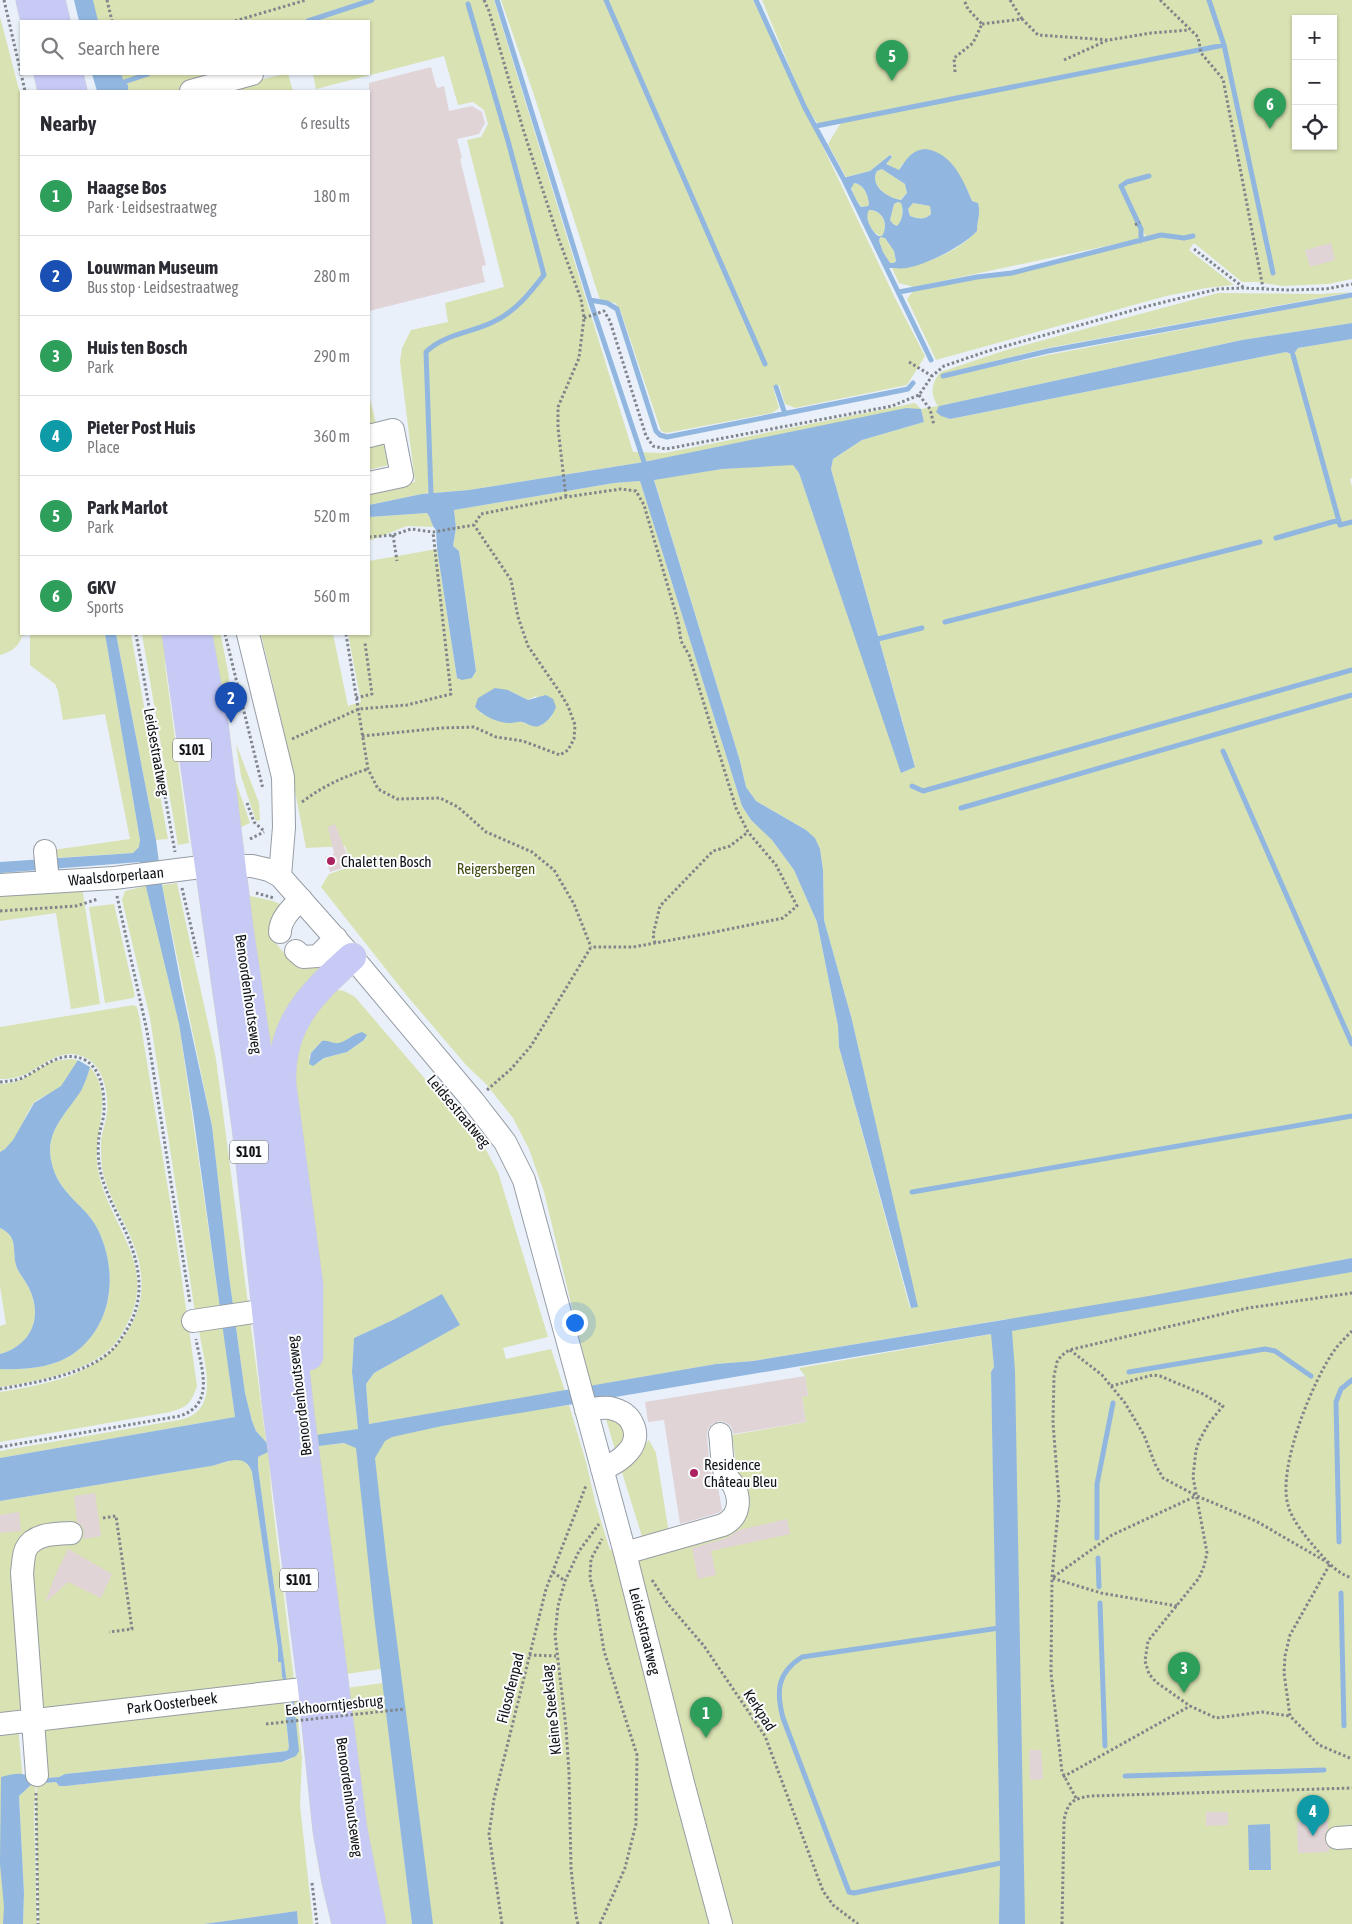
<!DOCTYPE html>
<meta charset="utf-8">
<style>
:root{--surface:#fff;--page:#f7f7f7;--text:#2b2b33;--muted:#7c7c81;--line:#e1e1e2;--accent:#ac2160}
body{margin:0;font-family:"Asap Condensed",sans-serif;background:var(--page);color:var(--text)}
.controls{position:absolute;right:15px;top:15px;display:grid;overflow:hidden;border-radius:0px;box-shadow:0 1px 4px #0004}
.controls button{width:45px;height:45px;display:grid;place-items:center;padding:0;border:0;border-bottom:1px solid var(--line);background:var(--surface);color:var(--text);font:25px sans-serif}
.you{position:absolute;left:574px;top:1322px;width:18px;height:18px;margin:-12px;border:4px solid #fff;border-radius:50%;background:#1a73e8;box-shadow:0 0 0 8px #1a73e833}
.badge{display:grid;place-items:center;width:32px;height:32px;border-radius:50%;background:var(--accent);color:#fff;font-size:16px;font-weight:700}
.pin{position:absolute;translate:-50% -41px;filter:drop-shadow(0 1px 2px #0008)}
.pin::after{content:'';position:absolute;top:26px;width:18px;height:15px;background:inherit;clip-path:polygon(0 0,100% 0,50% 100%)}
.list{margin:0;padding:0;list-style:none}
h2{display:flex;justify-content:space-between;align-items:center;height:65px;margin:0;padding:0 20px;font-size:21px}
h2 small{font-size:16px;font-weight:400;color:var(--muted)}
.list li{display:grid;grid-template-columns:32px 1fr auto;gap:15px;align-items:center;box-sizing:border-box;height:80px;padding:0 20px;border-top:1px solid var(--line)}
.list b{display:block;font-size:19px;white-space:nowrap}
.list p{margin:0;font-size:16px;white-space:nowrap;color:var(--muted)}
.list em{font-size:16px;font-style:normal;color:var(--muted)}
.icon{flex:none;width:28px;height:28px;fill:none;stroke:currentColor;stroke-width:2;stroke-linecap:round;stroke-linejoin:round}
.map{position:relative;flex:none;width:1352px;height:1924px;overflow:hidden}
.search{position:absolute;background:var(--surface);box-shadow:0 1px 4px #0004;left:20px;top:20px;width:350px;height:55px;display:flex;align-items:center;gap:12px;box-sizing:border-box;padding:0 18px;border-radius:0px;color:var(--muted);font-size:19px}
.panel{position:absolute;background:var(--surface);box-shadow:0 1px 4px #0004;left:20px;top:90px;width:350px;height:545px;border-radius:0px}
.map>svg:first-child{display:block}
.green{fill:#d9e2b2;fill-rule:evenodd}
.water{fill:#91b7e0;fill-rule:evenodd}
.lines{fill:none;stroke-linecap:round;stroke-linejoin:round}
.stream{stroke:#91b7e0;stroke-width:5}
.building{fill:#e0d4d7}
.minor-casing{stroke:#969da5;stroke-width:24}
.major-casing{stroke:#cfd0d0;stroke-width:29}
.path{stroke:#80858b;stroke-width:3;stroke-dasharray:2.5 2.5;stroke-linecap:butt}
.minor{stroke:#fff;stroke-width:22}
.major{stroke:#c8caf6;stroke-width:28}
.path-bridge{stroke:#80858b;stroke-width:3;stroke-dasharray:2.5 2.5;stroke-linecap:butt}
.poi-dot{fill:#ac2160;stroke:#fbfdfe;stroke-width:2}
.labels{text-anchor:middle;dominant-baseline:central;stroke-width:4;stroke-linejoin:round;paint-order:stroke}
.shield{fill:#fbfdfe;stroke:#57595c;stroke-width:1}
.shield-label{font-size:14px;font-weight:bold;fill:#111316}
.street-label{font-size:15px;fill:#111316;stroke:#fbfdfe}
.poi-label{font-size:15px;fill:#111316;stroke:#fbfdfe;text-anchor:start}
.park-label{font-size:15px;fill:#434b0e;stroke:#fbfdfe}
</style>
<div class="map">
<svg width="1352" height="1924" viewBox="0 0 1352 1924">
<rect width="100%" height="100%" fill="#e9f0f9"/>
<path class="green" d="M83,0H494L633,452L665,453L915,403L921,409L938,406C930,395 931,382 941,372L1003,351L1218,293L1321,294L1352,292L1047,348L943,374L944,377L1048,355L1352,297V323L1242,340L939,406L950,419L1286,352L1292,355L1298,348L1352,339V478L1350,479L1352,487V1258L1219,1283L1352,1262V1924H423L362,1502L381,1669L346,1674L317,1446L347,1443L353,1434L569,1405L586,1462L596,1505L610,1550L742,1521L743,1514L732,1435L806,1422L802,1397L808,1395L805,1376L799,1368L992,1334L994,1367L991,1372L993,1466L1007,1319L753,1361L716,1364L591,1386L544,1192L529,1149L513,1118L486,1084L466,1065L408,997L321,887L329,874L352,866L345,846L306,848L281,719L261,634H333L348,706L361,702L348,634H369V561L437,549L457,678H472L476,671L459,551L453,546L456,528L454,510L614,483L640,481L742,806L751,820L772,840L794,870L817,922L838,1026L839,1047L910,1308L917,1307L852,1020L824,920L823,870L820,849L806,830L756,801L746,787L740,761L654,479L722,469L793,464L799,473L902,773L915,766L831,469L833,459L862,440L924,422L921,409L644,462L469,490L422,494L369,505V493L415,482L400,362L402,348L411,330L448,322L445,303L504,287L467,140L481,137L488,124L484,110L473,102L458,105L444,56L316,89L313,74H369V21H88ZM508,690L528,700L536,696L552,716L540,726L527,724L522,722H505L480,713Z
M501,0H753L896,300L925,356L907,385L795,408L785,404L779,385L773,387L779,408L772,413L666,433L661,431L620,309L615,303L600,300L533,92Z
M762,0H1352V279L1328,284L1282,286L1257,282H1242L1194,243L1189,250L1234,285L1206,288L1166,296L936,360L907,299L913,291L977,278L1013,275L1062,260L1147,241L1146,237L1129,204L1144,238L914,287L899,283L892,268C920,268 958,252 977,231C977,220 981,214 978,203L972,201L966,187L903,163L899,170L892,169L886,164L892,157L890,155L870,171L846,177L828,144L842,121L1173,55L818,124L806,107ZM1296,19H1333V146H1296Z
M0,17L21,97V634H30L22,636C19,647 11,652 0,655Z
M101,74H240L183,91H128V85Z
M284,74H288L293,91H213Z
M882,169L905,184L907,193L900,200C887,198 869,185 877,171Z
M854,183C864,184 868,195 869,204L868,206L862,207C856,201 851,192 852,185Z
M899,202L901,203C904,210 903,220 897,226L893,224L890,220L894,204Z
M913,203L930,206L931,214C925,220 918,219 910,216L908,209Z
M868,210C883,210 889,224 882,236C872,235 864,218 868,210Z
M880,237L885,238L894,251L896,261L894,263H890L883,252L879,241Z
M369,395L376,423L369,425Z
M383,443L388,465L369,470V447Z
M427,513L432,519L433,527L407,526L369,541V517Z
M30,634H105L140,840V847L133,853L54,858L53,850L130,839L105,714L63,720L58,691L55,684L30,665Z
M116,634H131L168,839L156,840Z
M142,634H164L165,665L189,843L178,845Z
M206,634H219L221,636L229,677L228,694L219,696Z
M236,744L259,803L260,820L256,821L241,776Z
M236,782L250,823L237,829Z
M177,883L216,1059L266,1442L256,1431L252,1421L245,1393L229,1276L212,1126L162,885Z
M146,886L179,1024L220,1308L195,1312L150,1018L122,900L125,891Z
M82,887L100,1004L71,1009L56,913L0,921V894Z
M246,895L273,901L285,906L270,936L289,959H328L274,1084Z
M114,904L135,996L133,998L105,1003L89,907Z
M338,990L344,991L355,997L486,1150L498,1172L548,1337L503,1348L506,1359L551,1349L565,1391L369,1424L366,1384L374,1373L459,1325L395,1319L354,1338L352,1372L358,1429L316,1436L310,1374L312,1355L290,1070L310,1016L333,991ZM367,1037L364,1040L347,1052L324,1058L318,1063L309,1058L311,1053L322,1041L335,1044Z
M134,1005L137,1007L140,1020L175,1231L197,1386C191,1404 187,1407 170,1412L0,1442V1392C50,1384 103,1374 130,1327C143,1305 144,1283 138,1258C130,1226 107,1199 102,1167C101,1158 101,1149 101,1140C102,1132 105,1125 106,1118C110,1100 105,1069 88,1059C64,1045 46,1064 26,1074C17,1078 9,1079 0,1079V1027Z
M71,1059L78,1060C73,1071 66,1084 55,1091C48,1095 37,1098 32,1105C22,1120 18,1143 0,1152V1084C28,1083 32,1069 55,1061C60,1060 65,1060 71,1059Z
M90,1067C116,1097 91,1135 98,1170C104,1203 125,1230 134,1262C140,1284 138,1304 127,1324C123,1332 117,1343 110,1349C84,1373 34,1382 0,1387V1369C24,1370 53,1368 73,1354C112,1327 118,1275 100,1234C88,1204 58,1197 51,1160C45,1131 69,1111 82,1088C85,1082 88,1074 90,1067Z
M0,1228C20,1237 11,1252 17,1268C20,1275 26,1281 29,1288C43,1318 32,1345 0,1354V1326L6,1324L0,1286Z
M223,1326L235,1417L0,1458V1451L179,1420C223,1412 203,1360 199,1330Z
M606,1419H611L631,1428L616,1453Z
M649,1440L656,1453L668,1527L665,1533L643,1540L621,1469Z
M268,1452L272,1499L294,1680L287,1683L258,1467V1457Z
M236,1459C245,1460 249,1464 252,1472L278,1648V1662H281L282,1676L284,1680L17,1716L23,1781L5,1785L12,1924H0V1501L211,1466Z
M383,1683L412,1924H383L375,1896L346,1688Z
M284,1699L289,1748L287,1751L65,1774L59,1777L38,1779L34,1721Z
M292,1699L296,1700L302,1758L300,1805L313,1924H298L297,1911L204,1924H39L36,1811L37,1783L56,1782L59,1786H66L282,1762L291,1759Z
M36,1783L34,1810L37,1924H23L24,1893L19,1796L32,1784Z"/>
<path class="water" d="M74,0H93L98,21H79Z
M92,74H121L124,82L128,85V91H97Z
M926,149C952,153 963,179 972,201L978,203C981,214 977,220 977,231C963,246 928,264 907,268C901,269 893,268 887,268L843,178L870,171L890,155L892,157L886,164L899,170C907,159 911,150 926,149ZM882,169L905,184L907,193L901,200C887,198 869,185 877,171ZM854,183C864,184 868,195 869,204L868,206L861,207L855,199L851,189ZM898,202L901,203C904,210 903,220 897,226L893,224L890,220L894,204ZM913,203L930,206L931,214C925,220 918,219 910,216L908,209ZM869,210C883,210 889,224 882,236H878C871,230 864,218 869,210ZM880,237L885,238L894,251L896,261L894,263H890L883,252L879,241Z
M1352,323V339L1298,348L1293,355L1286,352L950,419L941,416L936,412L939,406L1242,340Z
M906,408L921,409L924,422L862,440L833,459L831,469L915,767L901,773L799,473L793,465L722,469L654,480L740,761L746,787L756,801L806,830L815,838L820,849L823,870L824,920L852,1020L918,1307L911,1308L839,1047L838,1026L817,922L794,870L772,840L751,820L742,806L640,481L614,483L454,510L456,528L453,546L459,551L476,671L472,678L462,680L457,678L437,549L436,530C431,525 432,519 427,513L369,517V505L422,494L469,490L644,462Z
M105,634H116L156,840L162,885L182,989L212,1126L229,1276L245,1393L252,1421L256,1431L266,1442L358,1429L352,1372L354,1338L395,1319L442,1294L460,1325L374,1373L366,1384L369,1424L716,1364L753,1361L1149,1296L1352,1258V1272L1012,1331L1015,1371L1025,1924H999L1000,1864L991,1372L994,1367L991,1334L442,1426L392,1437L385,1441L375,1458L387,1564L433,1924H412L374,1615L356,1448L344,1443L268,1452L258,1457V1467L287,1683L294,1702L299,1751L296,1756L282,1762L66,1786H59L56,1782L32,1784L19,1796L24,1893L23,1924H3L4,1907L0,1864L1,1777C13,1774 23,1771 34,1779L59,1777L65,1774L287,1751L289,1748L284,1699V1680L282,1677L281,1662H278V1648L252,1472C245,1452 227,1462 211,1466L0,1501V1458L235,1417L193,1113L179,1024L140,862L0,873V862L133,853L139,847L140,840Z
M495,688L508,690L528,700L546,695L553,699L556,707C553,715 548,721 541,725C534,729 529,724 522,722C519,721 514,723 510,723C498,723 483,716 475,707L478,698Z
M362,1032L367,1035L364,1040L347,1052L324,1058L313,1066L309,1064L311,1053L322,1041C328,1040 333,1044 339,1043C347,1041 353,1034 362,1032Z
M78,1060L90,1067C88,1075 85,1082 82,1089C69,1111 45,1130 51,1160C58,1197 88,1204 100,1234C118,1275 112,1327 73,1354C53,1368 24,1370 0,1369V1354C32,1345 43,1317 29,1288C26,1281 20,1275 17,1268C11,1252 20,1237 0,1228V1152L5,1149L13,1140L34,1103L61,1086Z
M1270,1824L1271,1870H1249L1248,1825Z
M297,1911L298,1924H204Z"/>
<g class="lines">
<path class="stream" d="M497,0L590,300L644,462
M606,0L765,364
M756,0L805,108L843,178L931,360
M1209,0L1224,45L1273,273
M308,21L372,0
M124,82L148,74
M816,126L1224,45
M1141,241V229L1121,186L1127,182L1149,176
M899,292L977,277L1012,273L1161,235L1184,238L1193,236
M590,300L607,303L617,309L656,431L660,435L667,437L908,389L913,383
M1293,355L1340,525L1352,522
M943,376L1048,351L1352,295
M776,387L785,414
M431,494L426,352C444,334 471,333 493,322C515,312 530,293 544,275L508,141L468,4
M1276,538L1339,520
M945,622L1260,542
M878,639L922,628
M1223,751L1352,1044
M912,786L923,791L1352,670
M961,808L1352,695
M912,1192L1352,1116
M1129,1372L1265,1349L1275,1351L1311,1376
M1097,1538V1484L1113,1403
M1339,1542L1336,1402L1341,1389L1352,1380
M1098,1558L1099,1587
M1341,1593L1344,1726
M1100,1603L1105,1746
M999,1628L802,1657C777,1673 776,1691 783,1718L849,1892L854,1893L1006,1862
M1125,1776L1324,1770"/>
</g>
<path class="building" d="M431,67L436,86L438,88L444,86L449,111L472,106L482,112L485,123L479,134L457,139L462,158L460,159L486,265L482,266V269L485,282L369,311V83Z
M1331,243L1335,260L1310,267L1305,250Z
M335,824L351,865L330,872L325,857L334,854L328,827Z
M805,1376L808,1396L802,1397L806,1422L733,1434L731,1426L725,1422L719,1421L712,1424L708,1429L707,1435L709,1460L712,1477L718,1487L722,1510L718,1513L680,1524L664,1420L648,1422L645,1402Z
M95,1493L101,1536L83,1539L84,1532L82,1526L77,1522L74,1496Z
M19,1512L21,1531L0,1533V1515Z
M787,1519L790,1534L711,1551L716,1575L698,1579L692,1548L727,1538L739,1530Z
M68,1549L112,1574L101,1598L68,1582L45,1603L54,1578Z
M1029,1750H1041L1043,1779L1030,1780Z
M1206,1812H1228V1825L1206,1826Z
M1328,1821V1828L1324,1838L1329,1848V1852L1298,1853L1297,1822Z"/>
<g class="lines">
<g class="minor-casing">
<path id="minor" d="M191,91L252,74
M369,436L393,430L402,476L369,483
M248,634L283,777L284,827L280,876
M45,851L48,882
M0,885L114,878L209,866H252L269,870L280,876L359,965L474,1102L505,1142L524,1180L625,1553L683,1783L721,1924
M280,932C280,919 292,908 301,899
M296,951L303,957L318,956L336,938
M193,1321L267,1310
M586,1410C594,1409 602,1407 610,1408C619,1410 628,1414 632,1423C644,1445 620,1462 602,1469
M625,1553L723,1525C739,1517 741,1501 734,1486C731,1481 727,1478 725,1473C721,1461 722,1446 720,1434
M0,1724L312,1688
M37,1775L22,1573C23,1566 23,1555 26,1549C34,1533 56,1534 71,1533
M1337,1838L1352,1837"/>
</g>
<g class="major-casing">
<path id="major" d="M30,0L35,21
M51,0L56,21
M48,74L52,91
M69,74L73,91
M176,634L246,1127L276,1403L312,1688L327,1831L336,1882L346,1924
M198,634L214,723L239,927L268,1122L300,1412L353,1829L372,1924
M309,1356V1285L282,1084C280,1024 310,995 352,957"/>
</g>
<path class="path" d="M4,0L25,91
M107,0L112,21
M484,0L489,11L523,129L558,237L581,299L584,318L579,358L558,407V428L566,497
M1010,0L1022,19
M1160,0L1198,37L1201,53L1223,79L1263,288
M235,21L306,0
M982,24L1022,19L1038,35L1109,40L1151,33L1189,30
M1064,60L1108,40
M955,72L954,58L973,43L982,24L968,9L964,0
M1135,225L1140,222
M1194,249L1243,287
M584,318L604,311L610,321L646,436L653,446L666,449L892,406L919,395L932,376L944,366L988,351L1148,306L1218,289L1243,288L1287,290L1326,289L1352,284
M909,362L932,376
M919,395L930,409L934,425
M393,535L397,561
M369,537L393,535L411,529L433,532L474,525L481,514L566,497L621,489L636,491L644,505L678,621L681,641L689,655L736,808L748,832L776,865L797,906L783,918L710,933L633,947H591
M136,634L175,852
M225,634L263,789
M346,634L368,769L378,789L397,799L440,798L458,807L486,832L532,852L554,870L574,904L591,947
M356,698L372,694L365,643
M362,736L441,728L474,727L496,737L523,741L560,755L568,750L574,739L575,725L568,706L559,691L528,646L518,617L511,580L474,525
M292,739L359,709L407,705L451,694L433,532
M302,802C323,786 343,777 368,769
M247,803L254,822L264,831
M250,839L264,832
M182,888L198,957
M256,893L274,898
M117,896L147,1031L190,1303
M0,911L76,906L98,899
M655,943L653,935L660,906L713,851L730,846L748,832
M0,1082C8,1081 15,1081 22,1078C42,1069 61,1048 85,1060C101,1069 104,1090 104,1107C105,1117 100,1127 99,1137C98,1145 98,1155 99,1163C103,1195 124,1221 133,1251C142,1280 142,1305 126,1331C122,1337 118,1344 113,1349C89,1374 33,1383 0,1389
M487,1090L511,1069L531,1046L591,947
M1352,1331C1347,1336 1341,1342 1336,1348C1313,1379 1277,1468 1288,1505C1292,1521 1307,1538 1317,1550C1328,1562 1336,1573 1352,1578
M1070,1350L1102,1375L1125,1403L1144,1435L1155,1464L1163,1478L1197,1496L1256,1521L1330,1564L1290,1635L1285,1656L1284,1673L1290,1716L1319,1745L1352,1759
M1111,1386L1153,1375L1160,1376L1203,1394L1223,1406L1209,1423L1199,1441L1196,1450L1193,1477L1207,1553L1204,1566L1199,1578L1148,1641L1145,1661L1149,1674L1156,1682L1190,1706L1216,1718L1262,1712L1290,1716
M0,1447L180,1416C216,1404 201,1368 196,1339
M103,1518L116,1516L132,1629L109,1632
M553,1572L565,1581
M652,1580L668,1604L704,1646L765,1736L823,1891L833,1905L858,1924
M1177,1606L1101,1593L1052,1578L1112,1535L1196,1496
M529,1655L556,1656
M1063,1777L1190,1706
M36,1793L38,1924
M1076,1798L1062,1772L1051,1673L1052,1578L1059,1500L1053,1423L1054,1376L1057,1362L1061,1356L1069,1350L1248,1308L1352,1293
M312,1883L317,1924
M502,1924L489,1834L494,1799L546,1589L585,1488L587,1485
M578,1924L576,1916L571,1868L569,1773L566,1728L555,1635L558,1606L565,1581L579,1551L599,1524
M600,1924L625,1868L636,1824L637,1755L604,1651L596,1601L590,1578L591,1559L602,1539
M1062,1924L1064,1820C1068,1802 1072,1799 1090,1796L1352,1788"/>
<use href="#minor" class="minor"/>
<use href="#major" class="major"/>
<path class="path-bridge" d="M266,1724L404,1709"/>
</g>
<g class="poi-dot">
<circle cx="331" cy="861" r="5"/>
<circle cx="694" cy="1473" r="5"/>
</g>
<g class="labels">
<g class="shield">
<rect x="173" y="738.5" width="38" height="23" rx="4"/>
<rect x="230" y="1140.5" width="38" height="23" rx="4"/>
<rect x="280" y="1568.5" width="38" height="23" rx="4"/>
</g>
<g class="shield-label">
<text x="192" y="750">S101</text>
<text x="249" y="1152">S101</text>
<text x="299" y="1580">S101</text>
</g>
<g class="street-label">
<text transform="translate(157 752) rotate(80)">Leidsestraatweg</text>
<text transform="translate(116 876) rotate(-5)">Waalsdorperlaan</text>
<text transform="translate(249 994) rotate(82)">Benoordenhoutseweg</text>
<text transform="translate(459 1111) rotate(50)">Leidsestraatweg</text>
<text transform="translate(299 1396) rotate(-97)">Benoordenhoutseweg</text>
<text transform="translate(645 1631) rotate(76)">Leidsestraatweg</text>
<text transform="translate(510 1688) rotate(-76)">Filosofenpad</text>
<text transform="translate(172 1703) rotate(-7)">Park Oosterbeek</text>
<text transform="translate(334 1705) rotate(-6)">Eekhoorntjesbrug</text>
<text transform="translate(551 1710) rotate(-96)">Kleine Steekslag</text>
<text transform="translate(760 1710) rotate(57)">Kerkpad</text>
<text transform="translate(350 1797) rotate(82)">Benoordenhoutseweg</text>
</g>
<g class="poi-label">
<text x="341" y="861">Chalet ten Bosch</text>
<text x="704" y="1464">Residence<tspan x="704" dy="17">Château Bleu</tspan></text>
</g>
<g class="park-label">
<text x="496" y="868">Reigersbergen</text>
</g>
</g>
</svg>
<div class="controls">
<button>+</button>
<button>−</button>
<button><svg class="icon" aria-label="locate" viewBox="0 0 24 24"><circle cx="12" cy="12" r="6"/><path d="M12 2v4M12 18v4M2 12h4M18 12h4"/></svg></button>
</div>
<div class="you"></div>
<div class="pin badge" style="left:706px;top:1738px;background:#2e9e5b">1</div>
<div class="pin badge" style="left:231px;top:723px;background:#1a4fb4">2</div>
<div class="pin badge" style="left:1184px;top:1693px;background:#2e9e5b">3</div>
<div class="pin badge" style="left:1313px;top:1836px;background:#0f9aa8">4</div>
<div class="pin badge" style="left:892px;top:81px;background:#2e9e5b">5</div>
<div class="pin badge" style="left:1270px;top:129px;background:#2e9e5b">6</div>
<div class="search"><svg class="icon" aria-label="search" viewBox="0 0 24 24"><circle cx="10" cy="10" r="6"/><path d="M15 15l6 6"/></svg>Search here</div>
<section class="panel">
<h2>Nearby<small>6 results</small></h2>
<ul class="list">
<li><span class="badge" style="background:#2e9e5b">1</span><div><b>Haagse Bos</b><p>Park · Leidsestraatweg</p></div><em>180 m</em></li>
<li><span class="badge" style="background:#1a4fb4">2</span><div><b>Louwman Museum</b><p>Bus stop · Leidsestraatweg</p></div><em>280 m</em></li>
<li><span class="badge" style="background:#2e9e5b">3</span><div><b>Huis ten Bosch</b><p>Park</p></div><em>290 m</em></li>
<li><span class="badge" style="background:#0f9aa8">4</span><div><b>Pieter Post Huis</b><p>Place</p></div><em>360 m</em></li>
<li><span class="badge" style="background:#2e9e5b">5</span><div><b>Park Marlot</b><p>Park</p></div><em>520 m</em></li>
<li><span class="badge" style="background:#2e9e5b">6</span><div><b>GKV</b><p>Sports</p></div><em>560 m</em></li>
</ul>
</section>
</div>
